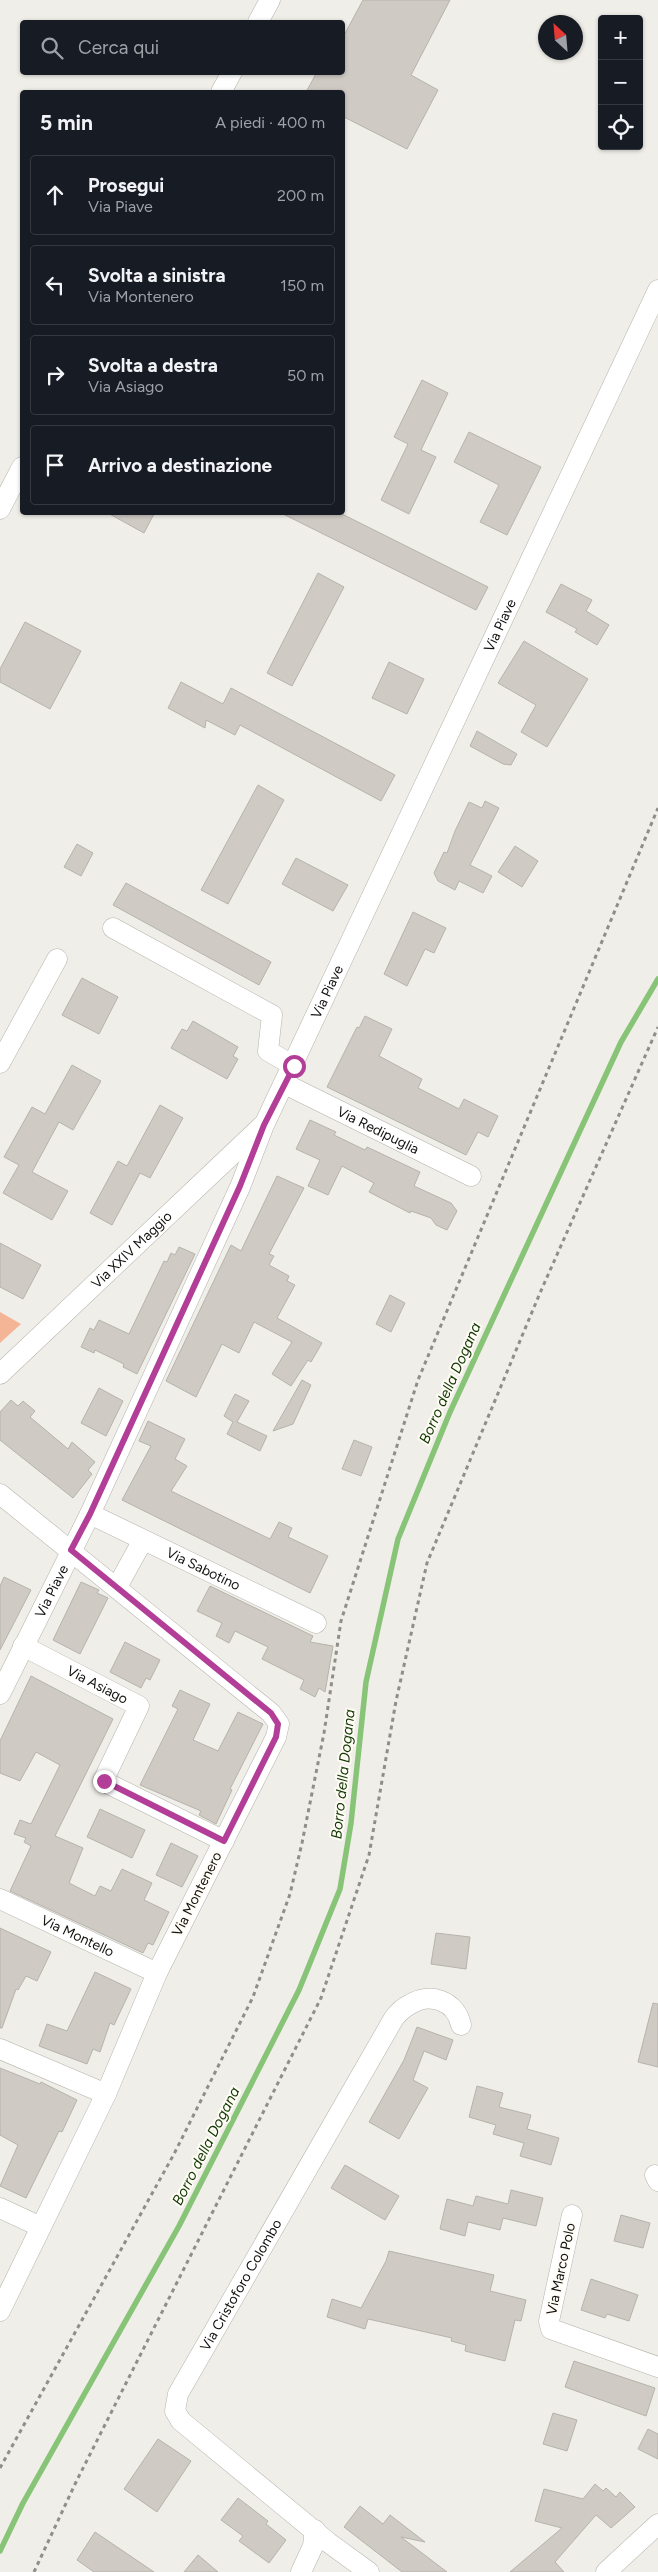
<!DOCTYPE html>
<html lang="it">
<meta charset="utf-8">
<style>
:root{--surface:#171b24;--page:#242831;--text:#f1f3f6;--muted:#9ea1a6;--line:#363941}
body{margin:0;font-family:Figtree,sans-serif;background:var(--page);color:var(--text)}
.controls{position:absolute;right:15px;top:15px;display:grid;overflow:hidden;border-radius:5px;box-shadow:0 1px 4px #0004}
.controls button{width:45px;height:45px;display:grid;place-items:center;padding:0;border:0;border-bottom:1px solid var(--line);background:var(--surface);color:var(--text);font:25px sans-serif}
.compass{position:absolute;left:538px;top:15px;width:45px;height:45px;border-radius:50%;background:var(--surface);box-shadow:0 1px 4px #0004;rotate:334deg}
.stop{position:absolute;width:15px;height:15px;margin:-11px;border:4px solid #b23e98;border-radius:50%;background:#fff}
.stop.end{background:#b23e98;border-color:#fff;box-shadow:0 1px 5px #0008}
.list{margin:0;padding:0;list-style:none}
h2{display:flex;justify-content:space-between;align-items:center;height:65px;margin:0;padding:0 20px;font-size:21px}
h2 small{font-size:16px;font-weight:400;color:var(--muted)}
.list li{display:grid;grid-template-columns:32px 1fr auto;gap:15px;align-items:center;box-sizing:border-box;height:80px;margin:0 10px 10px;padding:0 10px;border:1px solid var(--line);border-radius:5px}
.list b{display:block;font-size:19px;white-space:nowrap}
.list p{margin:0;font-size:16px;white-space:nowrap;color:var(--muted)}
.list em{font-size:16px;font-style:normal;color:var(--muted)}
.icon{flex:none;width:28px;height:28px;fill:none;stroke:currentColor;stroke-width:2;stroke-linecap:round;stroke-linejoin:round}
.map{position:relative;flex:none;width:658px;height:2572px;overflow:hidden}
.search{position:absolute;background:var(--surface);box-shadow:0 1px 4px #0004;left:20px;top:20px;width:325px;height:55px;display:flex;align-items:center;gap:12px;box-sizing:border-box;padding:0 18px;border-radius:5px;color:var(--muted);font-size:19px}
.panel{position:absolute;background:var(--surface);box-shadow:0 1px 4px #0004;left:20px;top:90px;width:325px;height:425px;border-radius:5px}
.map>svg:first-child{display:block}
.green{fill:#f4b597}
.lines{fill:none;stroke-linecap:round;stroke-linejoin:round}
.stream{stroke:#88c477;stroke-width:5.5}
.building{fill:#cfcac4;stroke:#b6b2ac}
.minor-casing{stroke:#b5b3ac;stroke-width:21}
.path{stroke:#8f8e89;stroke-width:3;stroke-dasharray:4 4;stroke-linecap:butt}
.minor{stroke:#fff;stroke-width:20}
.route{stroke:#b23e98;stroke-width:6}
.labels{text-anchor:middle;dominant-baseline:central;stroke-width:4;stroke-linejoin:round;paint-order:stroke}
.street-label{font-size:14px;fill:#131210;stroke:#fefcf5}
.water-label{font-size:15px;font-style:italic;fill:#103701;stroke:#fefcf5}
</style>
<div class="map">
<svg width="658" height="2572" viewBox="0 0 658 2572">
<rect width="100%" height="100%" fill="#f0eee8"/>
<path class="green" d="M0,1312L21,1324L0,1343Z"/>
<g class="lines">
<path class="stream" d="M0,2551L23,2503L179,2226L299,1990L340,1889L351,1823L366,1682L398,1539L450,1412L621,1042L658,979"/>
</g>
<path class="building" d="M363,0H450L411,75L438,90L407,149L342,116V92H306L317,72H342V39Z
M422,380L448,393L421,450L436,457L409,514L381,500L408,444L394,437Z
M469,432L541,467L507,535L480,522L499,485L454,462Z
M106,512H155L144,533Z
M279,512H338L488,587L476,610Z
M318,573L344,587L292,686L267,673Z
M561,584L592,600L586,611L609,625L597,645L575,632L577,629L546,612Z
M25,622L81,651L50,709L0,682V669Z
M524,641L588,679L547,747L521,732L536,705L498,683Z
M389,662L424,679L407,714L372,698Z
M181,682L223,704L231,688L395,775L381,801L240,725L235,735L206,720L205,728L168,708Z
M477,731L517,754L511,765L503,764L470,746Z
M258,785L284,800L228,904L201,890Z
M485,801L499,808L470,865L492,876L483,893L459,881L455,890L438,881L434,873L444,852L447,853L455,831L469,802L482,808Z
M77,844L93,853L81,876L64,867Z
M515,846L538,861L522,887L498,872Z
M296,858L348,885L333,911L282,884Z
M126,883L271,962L259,985L113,905Z
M413,912L446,928L434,953L425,949L407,986L384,974Z
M82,978L118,997L99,1034L62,1015Z
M365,1016L392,1029L379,1056L422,1079L418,1088L459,1109L464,1099L498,1116L488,1137L478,1132L466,1155L327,1087L357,1027L359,1028Z
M193,1021L238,1047L233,1056L238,1059L227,1079L171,1048L182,1029L187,1031Z
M72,1065L101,1081L73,1130L59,1122L32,1172L68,1191L52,1220L3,1193L19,1165L4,1157L32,1107L45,1114Z
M160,1105L183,1118L150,1178L140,1173L112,1225L90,1213L118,1161L127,1166Z
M310,1120L336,1132L334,1135L365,1150L367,1147L420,1172L414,1186L451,1203L457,1211L447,1230L436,1225L431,1218L411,1211L410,1213L369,1192L374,1183L342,1166L328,1195L308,1186L320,1160L296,1149Z
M277,1176L304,1188L269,1254L274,1256L269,1265L289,1276L287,1281L295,1285L277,1318L322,1343L311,1362L308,1360L291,1386L272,1374L292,1342L254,1322L239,1353L222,1344L196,1397L166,1381L231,1245L241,1251Z
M0,1243L41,1265L23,1299L0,1287Z
M179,1247L195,1254L137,1374L123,1367L124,1364L95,1350L94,1353L81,1347L90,1328L94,1330L99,1320L129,1334L164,1261L167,1262L171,1253L175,1255Z
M390,1295L405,1303L391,1332L376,1324Z
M302,1380L311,1385L293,1424L273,1431Z
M99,1388L123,1401L106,1436L81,1423Z
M235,1394L249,1401L237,1422L267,1436L260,1451L227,1434L233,1422L224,1416Z
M11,1400L18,1406L23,1401L35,1411L30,1417L68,1449L72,1442L95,1462L88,1470L92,1474L73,1498L0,1440V1412Z
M148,1421L185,1439L175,1459L187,1466L171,1491L270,1539L279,1522L292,1528L288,1537L328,1556L310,1593L122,1500L151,1446L139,1441Z
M354,1440L372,1447L361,1476L342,1469Z
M4,1577L31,1590L0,1650V1586Z
M81,1582L99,1590L97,1593L108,1598L80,1654L53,1640Z
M210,1586L313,1636L310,1642L333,1646L325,1692L319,1688L315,1697L300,1689L304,1680L262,1659L268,1647L235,1631L229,1643L216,1636L222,1623L197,1611Z
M125,1642L160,1660L150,1680L146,1678L141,1688L110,1672Z
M31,1676L113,1719L55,1836L83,1848L69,1883L95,1896L100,1886L111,1891L122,1869L152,1883L144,1900L169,1912L153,1945L148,1943L143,1953L10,1891L31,1846L24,1842L26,1838L14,1834L20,1820L31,1824L60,1765L36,1752L20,1781L0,1773V1741Z
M180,1690L210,1704L193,1740L218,1751L238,1712L263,1724L230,1789L232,1790L216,1824L199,1815L201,1811L140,1785L178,1709L172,1706Z
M100,1809L145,1830L132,1858L87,1837Z
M171,1843L198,1856L182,1887L156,1875Z
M0,1928L51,1952L37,1981L26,1976L18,1990L16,1989L2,2028H0Z
M436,1933L470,1937L466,1969L431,1964Z
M95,1972L131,1989L114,2025L110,2023L100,2052L93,2049L87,2064L39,2046L47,2024L67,2031Z
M653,2003L658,2004V2067L638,2062Z
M417,2027L453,2040L446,2060L424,2051L413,2080L428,2088L399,2139L369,2122L404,2060Z
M0,2068L40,2084L41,2082L77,2100L62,2132L59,2131L26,2198L0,2186L18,2145L0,2135Z
M477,2086L503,2093L499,2107L531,2115L527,2129L559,2138L551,2165L520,2156L524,2143L493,2134L496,2125L469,2117Z
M345,2165L399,2196L385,2220L331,2188Z
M511,2190L543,2198L536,2226L503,2218L500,2230L468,2222L465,2236L440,2229L447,2199L473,2206L476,2196L508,2204Z
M621,2215L650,2223L643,2248L614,2241Z
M389,2251L494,2275L490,2291L526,2300L521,2321L515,2320L505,2361L465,2351L466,2345L451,2341L452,2338L368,2319L365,2329L327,2317L332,2299L361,2308L386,2261Z
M591,2279L638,2295L629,2321L607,2314L605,2318L581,2310Z
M574,2361L655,2388L646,2416L565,2387Z
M553,2413L577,2420L567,2451L543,2444Z
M648,2429L658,2434V2459L638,2449Z
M158,2439L191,2461L157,2512L124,2489Z
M595,2484L603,2491L606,2488L616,2497L620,2492L635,2507L611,2528L596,2515L555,2562L564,2572H510L562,2528L535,2521L544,2489L583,2499Z
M238,2498L268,2521L266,2524L286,2540L269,2563L239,2541L243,2536L221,2520Z
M360,2506L383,2524L390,2515L425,2542L401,2537L447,2572H402L344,2527Z
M95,2532L154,2572H94L77,2560Z
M198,2555L218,2572H184Z"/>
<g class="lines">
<g class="minor-casing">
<g id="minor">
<path d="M258,22L270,0"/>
<path d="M221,92L232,72"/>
<path d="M0,509L22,467"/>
<path d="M113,928L272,1015L268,1051L294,1066"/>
<path d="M0,1063L57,959"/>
<path id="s1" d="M285,1084L471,1176"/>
<path id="s2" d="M0,1374L262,1126"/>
<path d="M0,1494L271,1713L279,1724L276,1737L157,1973L106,2094L0,2311"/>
<path id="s3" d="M90,1514L316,1623"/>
<path d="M117,1587L143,1540"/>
<path id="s4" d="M23,1646L139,1706L103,1781L224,1841"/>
<path id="s5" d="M0,1694L90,1514L240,1187L264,1125L658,290"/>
<path id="s6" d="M0,1899L157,1973"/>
<path d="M0,2049L106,2094"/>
<path d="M655,2175L658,2181"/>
<path d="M0,2208L41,2227"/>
<path d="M572,2215L549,2321L551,2329L658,2367"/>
<path d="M301,2572L313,2546L315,2530"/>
<path id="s7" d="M369,2572L329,2543L181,2421L175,2411L178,2394L394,2018C398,2013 403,2008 409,2005C430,1991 456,2001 461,2025"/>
<path d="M606,2572L658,2524"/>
</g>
</g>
<path class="path" d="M0,2468L174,2154L253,1997L290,1894L302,1843L324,1733L341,1621L418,1380L658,808
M34,2572L76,2482L321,1998L369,1855L396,1701L427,1563L540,1293L658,1027"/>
<use href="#minor" class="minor"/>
</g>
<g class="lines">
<path class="route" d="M104,1781L224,1841L276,1737L278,1724L271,1713L71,1550L90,1514L240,1186L264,1125L294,1066"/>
</g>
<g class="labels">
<g class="street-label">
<text stroke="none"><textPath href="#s5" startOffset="1180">Via Piave</textPath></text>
<text stroke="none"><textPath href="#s5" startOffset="775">Via Piave</textPath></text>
<text stroke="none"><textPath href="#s1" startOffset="104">Via Redipuglia</textPath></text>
<text stroke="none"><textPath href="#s2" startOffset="181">Via XXIV Maggio</textPath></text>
<text stroke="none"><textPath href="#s3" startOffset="126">Via Sabotino</textPath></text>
<text stroke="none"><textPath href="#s5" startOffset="115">Via Piave</textPath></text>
<text stroke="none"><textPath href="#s4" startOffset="84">Via Asiago</textPath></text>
<text transform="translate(197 1894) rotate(-63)">Via Montenero</text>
<text stroke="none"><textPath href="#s6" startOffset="86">Via Montello</textPath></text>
<text transform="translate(561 2269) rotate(-78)">Via Marco Polo</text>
<text stroke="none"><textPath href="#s7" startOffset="396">Via Cristoforo Colombo</textPath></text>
</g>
<g class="water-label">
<text transform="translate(450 1383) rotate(-66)">Borro della Dogana</text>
<text transform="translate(343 1774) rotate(-84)">Borro della Dogana</text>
<text transform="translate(206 2146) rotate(-63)">Borro della Dogana</text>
</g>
</g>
</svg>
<div class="controls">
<button>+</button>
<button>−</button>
<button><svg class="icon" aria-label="locate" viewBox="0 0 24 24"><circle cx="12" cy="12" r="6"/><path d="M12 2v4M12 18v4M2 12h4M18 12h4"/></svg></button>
</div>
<svg class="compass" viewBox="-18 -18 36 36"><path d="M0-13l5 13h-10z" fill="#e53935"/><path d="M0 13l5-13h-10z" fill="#9ea1a6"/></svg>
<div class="stop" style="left:294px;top:1066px"></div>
<div class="stop end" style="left:104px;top:1781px"></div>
<div class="search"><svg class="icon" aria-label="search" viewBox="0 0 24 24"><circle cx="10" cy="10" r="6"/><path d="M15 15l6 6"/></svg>Cerca qui</div>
<section class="panel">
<h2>5 min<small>A piedi · 400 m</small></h2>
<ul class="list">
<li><svg class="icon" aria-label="ahead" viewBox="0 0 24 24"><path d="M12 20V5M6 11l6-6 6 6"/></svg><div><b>Prosegui</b><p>Via Piave</p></div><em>200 m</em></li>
<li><svg class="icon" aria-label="left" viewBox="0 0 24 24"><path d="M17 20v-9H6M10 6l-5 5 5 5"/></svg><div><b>Svolta a sinistra</b><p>Via Montenero</p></div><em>150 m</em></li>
<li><svg class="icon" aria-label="right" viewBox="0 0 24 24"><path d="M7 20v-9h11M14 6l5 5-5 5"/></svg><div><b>Svolta a destra</b><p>Via Asiago</p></div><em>50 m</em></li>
<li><svg class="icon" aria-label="arrive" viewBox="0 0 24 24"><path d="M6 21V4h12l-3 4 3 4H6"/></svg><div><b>Arrivo a destinazione</b></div></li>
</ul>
</section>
</div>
